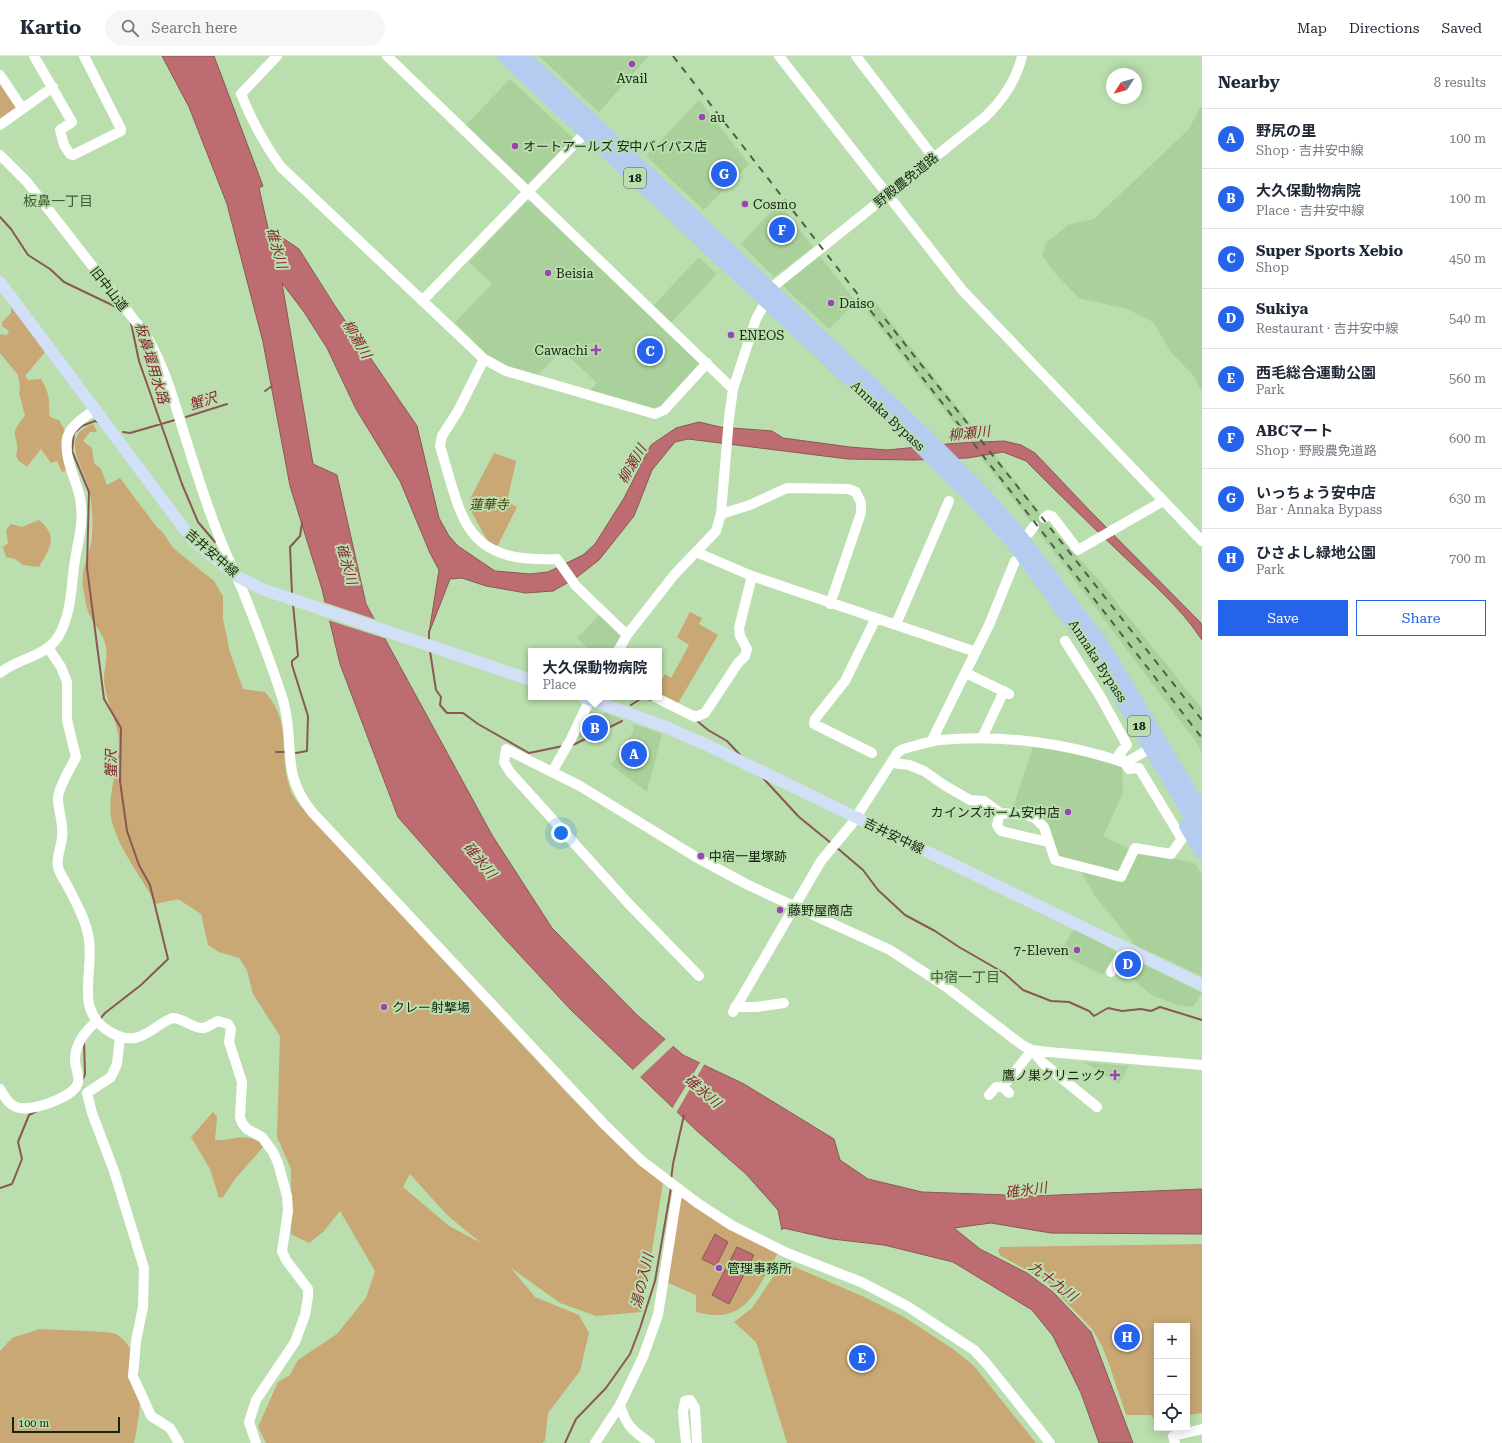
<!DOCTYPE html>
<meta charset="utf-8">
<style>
:root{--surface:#fff;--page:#f6f6f7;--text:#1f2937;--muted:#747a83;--line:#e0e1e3;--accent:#2563eb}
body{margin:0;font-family:"Roboto Serif","Noto Sans JP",serif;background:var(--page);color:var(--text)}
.controls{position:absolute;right:12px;bottom:12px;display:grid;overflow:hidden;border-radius:0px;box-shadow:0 2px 10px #0003}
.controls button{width:36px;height:36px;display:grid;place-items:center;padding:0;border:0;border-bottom:1px solid var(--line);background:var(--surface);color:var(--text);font:20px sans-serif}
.compass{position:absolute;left:1106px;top:12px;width:36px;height:36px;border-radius:50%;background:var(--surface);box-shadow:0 2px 10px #0003;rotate:234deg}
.scale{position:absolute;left:12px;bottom:10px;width:108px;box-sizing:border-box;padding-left:4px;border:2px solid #172412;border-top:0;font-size:11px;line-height:14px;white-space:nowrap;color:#172412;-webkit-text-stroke:3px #badead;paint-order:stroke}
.you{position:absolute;left:561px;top:777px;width:14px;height:14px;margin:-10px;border:3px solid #fff;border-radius:50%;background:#1a73e8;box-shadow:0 0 0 6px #1a73e833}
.badge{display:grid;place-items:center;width:26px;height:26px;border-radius:50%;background:var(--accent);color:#fff;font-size:13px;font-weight:700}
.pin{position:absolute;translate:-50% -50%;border:2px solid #fff;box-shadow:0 1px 4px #0006}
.popup{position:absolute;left:528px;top:592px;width:134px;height:52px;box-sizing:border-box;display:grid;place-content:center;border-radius:0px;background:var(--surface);filter:drop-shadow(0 1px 3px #0005);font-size:13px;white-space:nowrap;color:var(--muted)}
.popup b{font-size:15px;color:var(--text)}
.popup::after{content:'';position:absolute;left:50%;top:100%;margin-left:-8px;border:8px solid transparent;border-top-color:var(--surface)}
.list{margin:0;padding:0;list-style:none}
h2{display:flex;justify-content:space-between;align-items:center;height:52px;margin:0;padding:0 16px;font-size:17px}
h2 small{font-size:13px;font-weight:400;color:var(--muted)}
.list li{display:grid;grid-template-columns:26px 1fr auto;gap:12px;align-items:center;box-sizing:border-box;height:60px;padding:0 16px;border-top:1px solid var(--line)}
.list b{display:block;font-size:15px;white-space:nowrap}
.list p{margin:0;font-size:13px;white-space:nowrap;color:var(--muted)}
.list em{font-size:13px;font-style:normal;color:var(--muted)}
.actions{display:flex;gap:8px;padding:12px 16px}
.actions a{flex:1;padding:9px 0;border:1px solid var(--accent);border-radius:0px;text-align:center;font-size:14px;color:var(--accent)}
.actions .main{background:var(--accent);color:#fff}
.icon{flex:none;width:22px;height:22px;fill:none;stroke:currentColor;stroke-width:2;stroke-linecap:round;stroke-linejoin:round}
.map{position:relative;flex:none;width:1202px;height:1387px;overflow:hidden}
header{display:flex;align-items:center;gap:24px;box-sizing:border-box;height:56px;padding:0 20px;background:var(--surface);border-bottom:1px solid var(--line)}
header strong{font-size:19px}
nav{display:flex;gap:22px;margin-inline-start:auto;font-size:14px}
.search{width:280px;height:36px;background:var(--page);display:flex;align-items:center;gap:10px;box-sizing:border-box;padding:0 14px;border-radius:22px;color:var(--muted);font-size:15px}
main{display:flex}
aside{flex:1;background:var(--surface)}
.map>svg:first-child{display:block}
.built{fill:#aad19b}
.green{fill:#c9a876;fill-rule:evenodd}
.water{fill:#bd6d71;stroke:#8b5754}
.pier{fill:#badead}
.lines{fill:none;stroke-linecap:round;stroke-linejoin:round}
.stream{stroke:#8b5754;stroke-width:2}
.minor{stroke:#fff;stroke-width:10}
.major{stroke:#d1e0f6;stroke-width:12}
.highway{stroke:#b3ccf0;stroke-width:14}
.rail{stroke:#4d6145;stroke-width:2;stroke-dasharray:7 7;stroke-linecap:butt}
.poi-dot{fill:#9945b3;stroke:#badead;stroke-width:1.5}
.labels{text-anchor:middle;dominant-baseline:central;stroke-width:4;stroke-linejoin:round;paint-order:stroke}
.shield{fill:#badead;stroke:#485c40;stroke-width:1}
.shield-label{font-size:12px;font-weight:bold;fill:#172412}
.poi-label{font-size:13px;fill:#172412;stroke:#badead;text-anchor:start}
.street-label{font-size:13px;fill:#172412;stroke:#badead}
.park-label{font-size:13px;font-style:italic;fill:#583b00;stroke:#badead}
.neighbourhood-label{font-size:14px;fill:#405f34;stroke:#badead}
.water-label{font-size:14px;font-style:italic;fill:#882633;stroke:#badead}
</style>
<header>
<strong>Kartio</strong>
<div class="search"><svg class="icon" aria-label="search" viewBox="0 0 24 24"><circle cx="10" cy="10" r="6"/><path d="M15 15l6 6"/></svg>Search here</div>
<nav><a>Map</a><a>Directions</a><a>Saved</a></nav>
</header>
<main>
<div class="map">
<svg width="1202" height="1387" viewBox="0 0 1202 1387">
<rect width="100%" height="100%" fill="#badead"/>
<path class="built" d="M539,0H649L599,56Z
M510,23L574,83L529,130L464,71Z
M699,44L749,108L704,154L646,100Z
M1202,49V336L1193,319L1171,296L1153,266L1127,253L1079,242L1054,216L1042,199L1046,187L1069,168L1094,163L1188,74Z
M533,145L700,306V310L658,356L588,336L597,327L562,294L536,321L490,303L455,266L492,228L469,206L526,146Z
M779,147L813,191L774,221L741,188Z
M819,199L856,246L829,273L782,229Z
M699,201L717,218L671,267L653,250Z
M876,247L1058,480L1098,523L1202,653V697L1197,687L1047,487L867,255Z
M600,558L620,576L621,582L613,595H591L577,582Z
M591,655L601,658L606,657L621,663L582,684L572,687Z
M633,668L662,678L647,736L611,709L633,676Z
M1033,690L1113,706L1122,710L1123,737L1103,780L1133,795L1195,807L1202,818V920L1135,889L1095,840L1081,815L1058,801L1047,770L1012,755Z
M1074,873L1117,896L1105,917L1101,918L1059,897Z
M1123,898L1202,937L1193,951L1178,949L1151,939L1133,923L1115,914Z
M1084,1006L1129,1010L1119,1028Z"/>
<path class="green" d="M0,25L17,50L16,53L0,66Z
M11,250L45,296L25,320L28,324L41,323C49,336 50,345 49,359L52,362L59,364L65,375L62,387L67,414L62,416L57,405L51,407L41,393L27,411L19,405L16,400C22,380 5,382 25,360L19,337L20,332L18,319L0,297V278L7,279L9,275L2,270V266L11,257Z
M93,368L97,376H90L83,385L92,392L94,407L101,413L107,429L120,422L156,470L164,478L173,492L214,525L223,540V563L230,596L243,633L265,636C294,669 277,699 291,735C294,744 305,754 311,762L565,1035L617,1088L663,1127L642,1256L596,1260L560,1247L511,1212L535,1241L579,1259L589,1277L580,1315L548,1357L545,1385L542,1387H266L258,1371L278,1326L290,1319L298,1304L337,1278L366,1242L375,1215L340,1155L323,1176L309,1187L291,1178V1113L277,1081L280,980L253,938L247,914L239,902L219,896L208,889L201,858L178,843L156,848C142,822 120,795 112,766C106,743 118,714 119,691C120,667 105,647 104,623C104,611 109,600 105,587C102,577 94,568 89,558C86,551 85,540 83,532C80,510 92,496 92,479C93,467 92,445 89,434C83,408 58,381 93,368ZM410,1118L447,1159L481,1187L449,1170L403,1131Z
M494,397L516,405L507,446L517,451L497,491L488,486L471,455L470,443Z
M39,464C59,481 50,492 39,511L23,509L15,503L6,501L3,491L8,487L6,474L11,468L22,471Z
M690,556L702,562L699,568L718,579L677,649L659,640V628L665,618L671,622L689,589L677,581Z
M213,1056L217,1061L215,1084C239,1084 242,1075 265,1089L235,1123L223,1141L219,1142L210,1113L191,1081Z
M683,1141L778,1197C756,1234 746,1270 696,1256V1239L666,1226L680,1145Z
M1202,1188V1357L1187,1359V1270H1157V1363H1154L1151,1359H1126L1110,1311L1102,1290L1092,1273L1045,1224L1001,1200L998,1195L1000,1191Z
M783,1206L862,1240L904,1261L953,1293L974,1310L1036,1387H787L756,1286L734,1266L752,1252Z
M40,1273C51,1274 111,1275 116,1278C149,1299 141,1355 134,1387H0V1295L12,1282Z"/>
<path class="water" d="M162,0H214L263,130L259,132L268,172L299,193L335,250L417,370L439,462L449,480L458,490L495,515L530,518L548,516L583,499L595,488L624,442L651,389L676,372L699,366L720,371L772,375L783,382L850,391L887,394L958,387L1004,385L1021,389L1035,397L1091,456L1200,566L1202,569V584C1179,549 1146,522 1116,493C1085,464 1056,435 1026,405L1003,396L968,402L914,404L848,403L688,383L675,386L652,414L634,460L599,504L576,522L553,535L526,537L486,530L462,522L450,523L429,577L439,514L430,497L400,425L356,353L327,292L304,256L282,227L313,408L337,419L366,548L492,779L552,872L637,959L683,999L744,1028L834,1083L840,1104L868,1123L922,1136L1034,1140L1202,1133V1178L1051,1177L991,1167L954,1172L980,1193L1027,1217L1053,1236L1091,1276L1133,1387H1099L1081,1337L1053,1280L1032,1254L953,1206L884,1189L832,1183L783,1172L782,1174L778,1154L746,1118L697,1075L571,954L505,883L398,761L340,608L322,533L290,430L263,286L227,148L189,51Z
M715,1178L728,1186L716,1210L702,1203Z
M737,1191L754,1199L729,1248L712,1239Z"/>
<path class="pier" d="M323,546L377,564L387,583L328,564Z
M667,982L674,989L639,1022L632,1015Z
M701,1005L705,1007L676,1057L672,1053Z"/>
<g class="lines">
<path class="stream" d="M0,161L11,173L28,199L50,213L64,226L116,251L121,255
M131,267L139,305L182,428L198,466L215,486
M265,335L272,330
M186,361L227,348
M98,366L95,365L82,370L74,377L72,395L89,436L87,512L104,643L121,672L120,725L127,775L139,809L150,829L168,903L141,929L105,957L100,963
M123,376L130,377L175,364
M292,538L290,491L300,480L302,467
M293,548L298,600L292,605V609L308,660L307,695L296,697
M429,585V575
M430,595L436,634L441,641L440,649L447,657H463L478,668L529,697L563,690
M631,649L642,642L652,644
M696,664L708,674L727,685L742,701
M573,689L622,665
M276,696H284
M763,722L799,761L831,787
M836,791L863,814L878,834L905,859L935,875L959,891L1004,917L1023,934L1051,945L1069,946L1089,955L1094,960L1108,952L1122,955L1141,953L1151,955L1160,951L1202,964
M83,1023L85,1018L84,986
M671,1124L673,1108L684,1059
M0,1132L12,1128L22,1103L18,1086L29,1059L37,1055
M565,1387L576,1363L606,1332L630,1298L640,1272L655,1225L671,1132"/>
<path class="minor" d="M34,0L72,66L60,74L64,89L70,98L73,99L121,75V73L84,0
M277,0L241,38C251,63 265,89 281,111L484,303L506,315L655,358L664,354L707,307
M387,0L733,333
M779,0L963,235L1202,485
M856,0L934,102
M0,19L22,52
M0,69L53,31
M0,99L27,126L146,279C164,309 173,341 183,374C194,408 204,442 217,475C224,495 234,514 242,533C257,570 271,607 283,644C296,688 279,715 312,756L604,1068L642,1105L696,1146L731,1169L787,1197L861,1226L907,1250L974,1294L987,1308L1050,1387
M422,245L589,73
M484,303L458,355L442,380L440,390C463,466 464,507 557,503L576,530L627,579
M721,458L750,449L787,432L848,433L856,436L861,447V457L830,548
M1044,462L1048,459L1052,460L1078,494L1163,445
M1029,477L1034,470
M696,496L752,520L976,596
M896,568L949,445
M49,593L61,611L67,626V664L76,701C71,711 58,732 58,742C58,755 64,768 62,782C61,791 56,802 58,811C60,819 66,826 69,833C77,848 87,867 89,884C94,919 73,956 112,977C139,992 150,972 172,962C184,962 193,973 203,972C209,971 213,967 218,965L228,968L231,973L229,986L242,1026L240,1061L242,1067L247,1073L262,1081L273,1096L278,1107L287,1140L288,1155L282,1195L286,1204L308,1233V1241L305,1259L295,1286L256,1344L249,1366L256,1387
M618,595L627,579L674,519L716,475L721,458L729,362L733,333L756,263L775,229L985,61C1002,45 1017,23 1022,0
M0,617C18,602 45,601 58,581C71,559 71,535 74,511C77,486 85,468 80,442C76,423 64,403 67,383C69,370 86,360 96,353
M966,617L1009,638
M655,641L695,661L705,657L738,607L745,600L747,593L740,580L739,572L752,520
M982,682L1004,635
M931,686L989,569L1015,505
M872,697L814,668L815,663L845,625L876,562
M893,707L909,709L924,715L944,729L970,744L984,745L1000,757L1028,759L1036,763L1044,771L1055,804L1121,821L1135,792L1171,798L1182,783L1139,712L1129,713L1119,698L1127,689L1100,640L1065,585
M552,716L571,683L591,641
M1000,757L997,769L1001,775L1048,786
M1111,916L1125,892
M699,920L628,847L510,716L504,706L506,693L580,730L696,801L748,829L890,894L945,930L1022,989L1032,994L1048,996L1202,1009
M735,951H756L784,947
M733,956L821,805L851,769L898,696L903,693C915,690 927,686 939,684C1000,678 1068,687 1125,707L1144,696
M120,981L117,1008L111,1021L87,1037L92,1057L114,1115L144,1212L143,1251L136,1285L133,1320L151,1360L170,1372L179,1387
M1032,994L1043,1007L1097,1051
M0,1033C4,1039 7,1047 14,1050C27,1058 67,1043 76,1031C82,1022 75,1014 75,1004C75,988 85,975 97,965
M1009,1037L1003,1031L1032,994
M989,1039L996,1031H1003
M620,1349C626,1370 633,1375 650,1387
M595,1387L620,1349L643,1301L658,1259L678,1132
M686,1387L683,1356L685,1345L690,1344L695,1352L697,1387
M1175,1387L1173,1380L1202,1373"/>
<path class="major" d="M0,226L182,470L193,484L236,520L262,533L531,624
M583,641L666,671L709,690L1202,929"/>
<path class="highway" d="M504,0L910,380L977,447L1014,488L1094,597L1202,779
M523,0L926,380L985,439L1021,481L1103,590L1202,756
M1186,770L1202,797"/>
<path class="rail" d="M673,0L1202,682
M885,263L1202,664"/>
</g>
<g class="poi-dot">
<circle cx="632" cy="8" r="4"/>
<circle cx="702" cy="61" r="4"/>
<circle cx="515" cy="90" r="4"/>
<circle cx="745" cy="148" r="4"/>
<circle cx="548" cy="217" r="4"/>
<circle cx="831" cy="247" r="4"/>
<circle cx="731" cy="279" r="4"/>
<path d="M594 288h4v4h4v4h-4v4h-4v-4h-4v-4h4z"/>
<circle cx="1068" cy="756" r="4"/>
<circle cx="701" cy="800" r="4"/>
<circle cx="780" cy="854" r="4"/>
<circle cx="1077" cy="894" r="4"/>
<circle cx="384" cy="951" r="4"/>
<path d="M1113 1013h4v4h4v4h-4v4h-4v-4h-4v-4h4z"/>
<circle cx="719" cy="1212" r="4"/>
</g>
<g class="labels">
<g class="shield">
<rect x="624" y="112" width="22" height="20" rx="3"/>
<rect x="1128" y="660" width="22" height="20" rx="3"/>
</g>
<g class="shield-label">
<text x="635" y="122">18</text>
<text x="1139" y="670">18</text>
</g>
<g class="poi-label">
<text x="632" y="22" text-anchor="middle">Avail</text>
<text x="710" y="61">au</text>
<text x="523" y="90">オートアールズ 安中バイパス店</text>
<text x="753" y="148">Cosmo</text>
<text x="556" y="217">Beisia</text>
<text x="839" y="247">Daiso</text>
<text x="739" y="279">ENEOS</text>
<text x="588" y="294" text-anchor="end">Cawachi</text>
<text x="1060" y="756" text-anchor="end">カインズホーム安中店</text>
<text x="709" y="800">中宿一里塚跡</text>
<text x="788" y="854">藤野屋商店</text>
<text x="1069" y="894" text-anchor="end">7-Eleven</text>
<text x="392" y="951">クレー射撃場</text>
<text x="1106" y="1019" text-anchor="end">鷹ノ巣クリニック</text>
<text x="727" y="1212">管理事務所</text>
</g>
<g class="street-label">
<text transform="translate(906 124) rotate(-39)">野殿農免道路</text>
<text transform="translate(109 233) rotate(52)">旧中山道</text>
<text transform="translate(888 360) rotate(43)">Annaka Bypass</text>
<text transform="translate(212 497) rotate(41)">吉井安中線</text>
<text transform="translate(1098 605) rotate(57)">Annaka Bypass</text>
<text transform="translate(894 780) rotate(26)">吉井安中線</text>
</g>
<g class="park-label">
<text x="489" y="448">蓮華寺</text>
</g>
<g class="neighbourhood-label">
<text x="58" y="145">板鼻一丁目</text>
<text x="965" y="921">中宿一丁目</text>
</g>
<g class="water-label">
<text transform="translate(277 192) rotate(74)">碓氷川</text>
<text transform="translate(357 283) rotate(59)">柳瀬川</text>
<text transform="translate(152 307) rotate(73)">板鼻堰用水路</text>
<text transform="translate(203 345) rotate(-17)">蟹沢</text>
<text transform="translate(969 377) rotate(-6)">柳瀬川</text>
<text transform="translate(632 408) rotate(-60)">柳瀬川</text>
<text transform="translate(347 508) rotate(74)">碓氷川</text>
<text transform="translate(111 708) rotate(-90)">蟹沢</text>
<text transform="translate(480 804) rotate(50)">碓氷川</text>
<text transform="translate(703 1035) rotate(41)">碓氷川</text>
<text transform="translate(1026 1134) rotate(-8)">碓氷川</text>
<text transform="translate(642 1225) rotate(-77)">湯の入川</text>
<text transform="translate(1053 1225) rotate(37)">九十九川</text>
</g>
</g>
</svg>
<div class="controls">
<button>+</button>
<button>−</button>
<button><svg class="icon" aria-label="locate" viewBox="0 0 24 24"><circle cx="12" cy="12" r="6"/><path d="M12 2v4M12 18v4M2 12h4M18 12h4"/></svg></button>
</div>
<svg class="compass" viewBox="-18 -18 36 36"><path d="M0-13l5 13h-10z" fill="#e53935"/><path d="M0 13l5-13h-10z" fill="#747a83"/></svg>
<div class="scale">100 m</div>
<div class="you"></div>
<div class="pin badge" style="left:634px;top:698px">A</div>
<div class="pin badge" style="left:595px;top:672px">B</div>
<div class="popup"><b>大久保動物病院</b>Place</div>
<div class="pin badge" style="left:650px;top:295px">C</div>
<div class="pin badge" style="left:1128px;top:908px">D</div>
<div class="pin badge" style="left:862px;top:1302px">E</div>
<div class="pin badge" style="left:782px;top:174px">F</div>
<div class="pin badge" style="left:724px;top:118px">G</div>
<div class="pin badge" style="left:1127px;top:1281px">H</div>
</div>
<aside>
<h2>Nearby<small>8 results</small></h2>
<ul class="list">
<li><span class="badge">A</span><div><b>野尻の里</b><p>Shop · 吉井安中線</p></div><em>100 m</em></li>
<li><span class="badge">B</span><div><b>大久保動物病院</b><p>Place · 吉井安中線</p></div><em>100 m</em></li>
<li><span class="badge">C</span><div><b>Super Sports Xebio</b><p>Shop</p></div><em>450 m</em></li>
<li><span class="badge">D</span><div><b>Sukiya</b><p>Restaurant · 吉井安中線</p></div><em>540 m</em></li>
<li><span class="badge">E</span><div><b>西毛総合運動公園</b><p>Park</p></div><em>560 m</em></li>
<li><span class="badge">F</span><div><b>ABCマート</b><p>Shop · 野殿農免道路</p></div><em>600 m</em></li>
<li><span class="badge">G</span><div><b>いっちょう安中店</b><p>Bar · Annaka Bypass</p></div><em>630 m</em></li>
<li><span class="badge">H</span><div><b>ひさよし緑地公園</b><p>Park</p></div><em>700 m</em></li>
</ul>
<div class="actions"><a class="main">Save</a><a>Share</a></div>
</aside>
</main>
